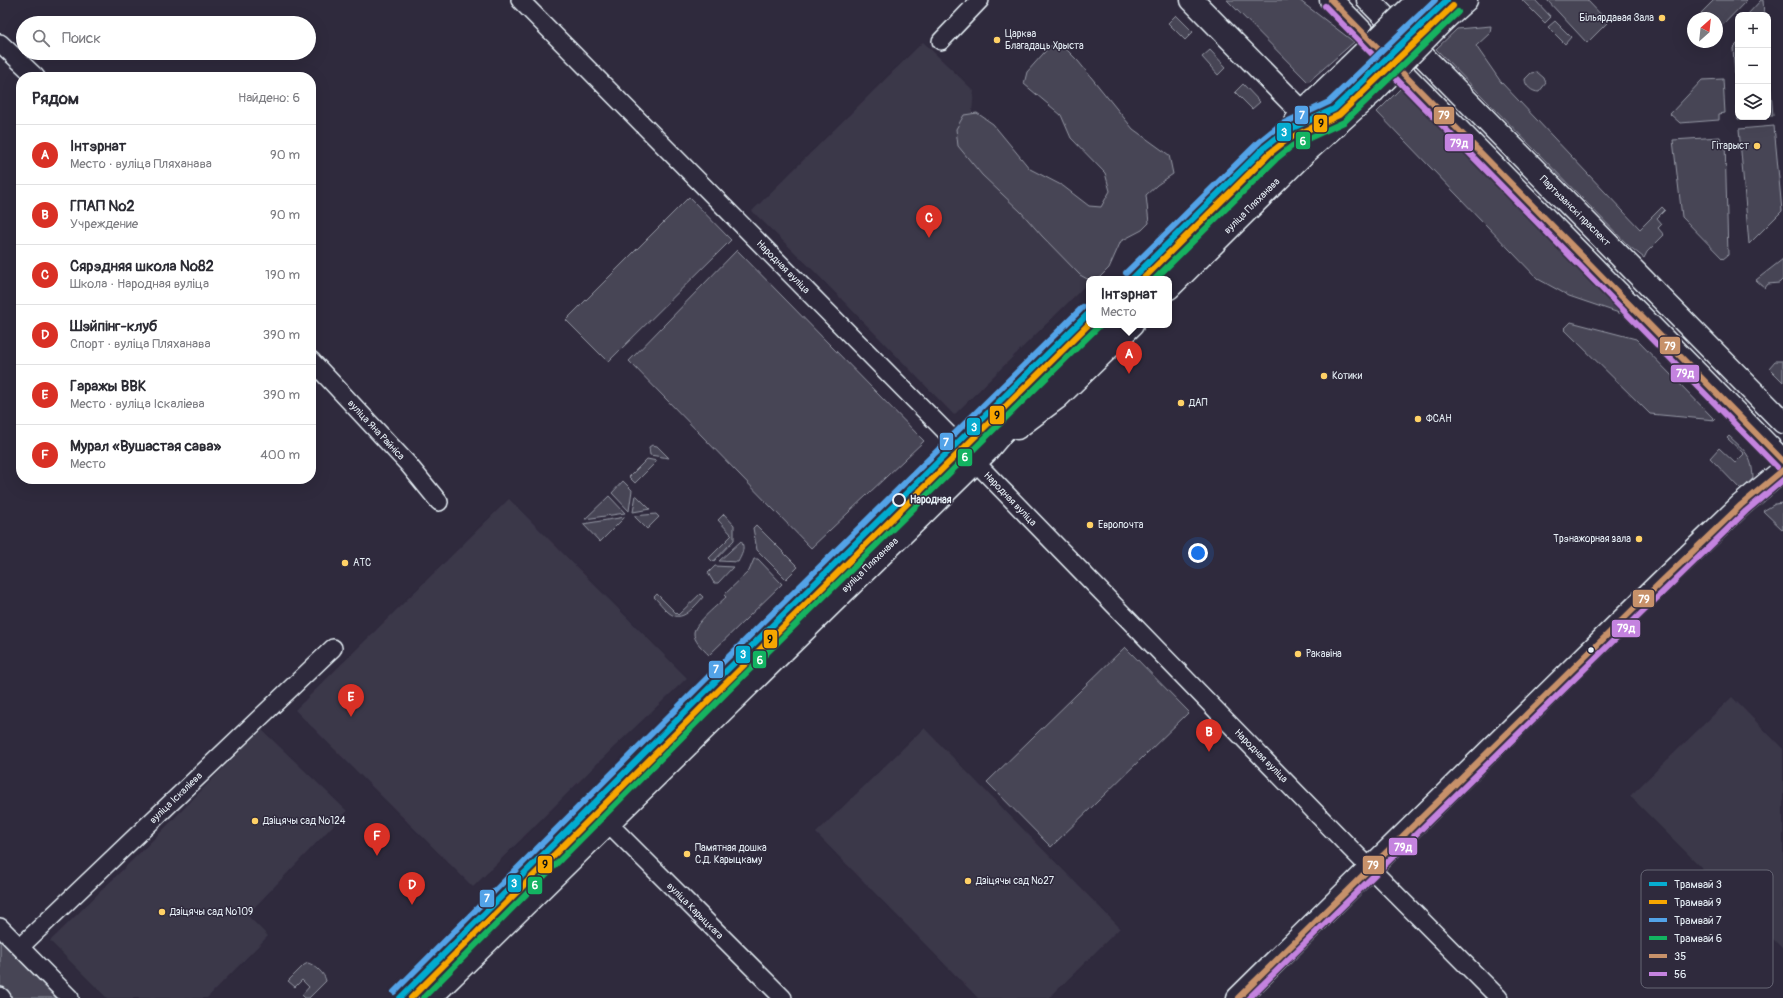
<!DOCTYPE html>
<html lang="ru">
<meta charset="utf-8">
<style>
:root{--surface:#fff;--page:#f2f2f3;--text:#2b2b33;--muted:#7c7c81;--line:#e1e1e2;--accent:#d93025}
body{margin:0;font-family:Pangolin,sans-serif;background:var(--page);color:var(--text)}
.controls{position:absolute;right:12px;top:12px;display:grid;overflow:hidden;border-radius:8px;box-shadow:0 4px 16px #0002}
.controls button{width:36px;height:36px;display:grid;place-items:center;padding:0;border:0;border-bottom:1px solid var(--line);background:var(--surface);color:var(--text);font:20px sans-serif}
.compass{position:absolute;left:1687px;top:12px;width:36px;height:36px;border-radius:50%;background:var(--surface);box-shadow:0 4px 16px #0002;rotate:27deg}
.you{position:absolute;left:1198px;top:553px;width:14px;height:14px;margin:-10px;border:3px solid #fff;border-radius:50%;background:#1a73e8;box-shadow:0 0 0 6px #1a73e833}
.badge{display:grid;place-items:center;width:26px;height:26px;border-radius:50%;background:var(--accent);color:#fff;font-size:13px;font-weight:700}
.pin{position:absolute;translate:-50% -33px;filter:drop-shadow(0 1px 2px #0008)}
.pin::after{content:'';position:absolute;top:21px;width:14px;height:12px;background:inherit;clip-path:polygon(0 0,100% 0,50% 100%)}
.popup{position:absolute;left:1086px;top:276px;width:86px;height:52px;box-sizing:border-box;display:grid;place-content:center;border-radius:8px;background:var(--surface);filter:drop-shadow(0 1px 3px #0005);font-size:13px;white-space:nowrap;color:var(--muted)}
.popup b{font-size:15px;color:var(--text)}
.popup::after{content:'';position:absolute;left:50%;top:100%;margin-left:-8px;border:8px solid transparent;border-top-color:var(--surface)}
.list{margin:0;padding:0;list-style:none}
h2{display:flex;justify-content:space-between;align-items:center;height:52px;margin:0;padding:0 16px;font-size:17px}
h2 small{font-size:13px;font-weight:400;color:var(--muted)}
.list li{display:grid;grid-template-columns:26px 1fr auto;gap:12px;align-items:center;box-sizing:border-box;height:60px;padding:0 16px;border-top:1px solid var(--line)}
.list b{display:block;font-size:15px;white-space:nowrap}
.list p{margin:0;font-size:13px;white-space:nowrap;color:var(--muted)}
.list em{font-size:13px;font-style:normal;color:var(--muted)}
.icon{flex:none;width:22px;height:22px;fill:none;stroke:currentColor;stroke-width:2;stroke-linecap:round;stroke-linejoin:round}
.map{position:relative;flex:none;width:1783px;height:998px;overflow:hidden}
.search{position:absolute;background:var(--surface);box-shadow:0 4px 16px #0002;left:16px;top:16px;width:300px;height:44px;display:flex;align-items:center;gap:10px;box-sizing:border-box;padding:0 14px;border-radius:22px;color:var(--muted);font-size:15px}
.panel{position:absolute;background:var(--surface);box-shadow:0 4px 16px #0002;left:16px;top:72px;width:300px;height:412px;border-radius:16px}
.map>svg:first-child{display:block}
.built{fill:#3b3749}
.green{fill:#464455;stroke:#979aa6}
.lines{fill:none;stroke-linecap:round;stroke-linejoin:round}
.minor-casing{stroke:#e8f1f8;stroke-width:20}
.major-casing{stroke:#e8f1f8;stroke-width:25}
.minor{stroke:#2f2a3d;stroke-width:17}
.major{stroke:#2f2a3d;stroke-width:22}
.major-bridge-casing{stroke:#e8f1f8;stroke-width:25;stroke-linecap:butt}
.major-bridge{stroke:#2f2a3d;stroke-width:22}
.bus-1-casing{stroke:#2f2a3d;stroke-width:9}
.bus-2-casing{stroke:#2f2a3d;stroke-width:9}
.bus-1{stroke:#c7916a;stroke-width:6}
.bus-2{stroke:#c483df;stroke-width:6}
.tram-1-casing{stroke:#2f2a3d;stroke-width:9}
.tram-2-casing{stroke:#2f2a3d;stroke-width:9}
.tram-3-casing{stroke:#2f2a3d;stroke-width:9}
.tram-4-casing{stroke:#2f2a3d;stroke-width:9}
.tram-1{stroke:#06acd0;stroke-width:6}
.tram-2{stroke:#f7a600;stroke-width:6}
.tram-3{stroke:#53a3e8;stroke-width:6}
.tram-4{stroke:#13b361;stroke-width:6}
.poi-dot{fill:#ffd166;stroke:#2f2a3d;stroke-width:1.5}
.stop-dot{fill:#2f2a3d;stroke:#e8f1f8;stroke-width:2}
.bus-dot{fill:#e8f1f8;stroke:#2f2a3d;stroke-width:1.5}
.labels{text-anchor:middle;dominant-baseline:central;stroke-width:3;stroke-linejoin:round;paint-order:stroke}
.poi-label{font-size:10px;fill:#e8f1f8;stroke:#2f2a3d;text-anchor:start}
.street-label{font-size:10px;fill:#e8f1f8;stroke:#2f2a3d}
.stop-label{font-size:10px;font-weight:bold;fill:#e8f1f8;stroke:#2f2a3d;text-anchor:start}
.key{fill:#2f2a3d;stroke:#666675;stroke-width:1}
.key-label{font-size:11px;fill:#e8f1f8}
.line-badge{stroke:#2f2a3d;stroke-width:1.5}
.badge-label{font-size:11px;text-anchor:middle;font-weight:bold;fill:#fff}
.pale-badge-label{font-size:11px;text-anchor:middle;font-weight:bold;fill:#111}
</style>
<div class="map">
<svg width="1783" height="998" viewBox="0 0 1783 998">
<rect width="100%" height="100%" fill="#2f2a3d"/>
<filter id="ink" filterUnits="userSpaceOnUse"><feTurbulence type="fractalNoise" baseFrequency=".025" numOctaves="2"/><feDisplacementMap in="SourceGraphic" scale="8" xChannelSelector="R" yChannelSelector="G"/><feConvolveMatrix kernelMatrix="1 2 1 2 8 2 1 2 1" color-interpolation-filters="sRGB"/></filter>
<g filter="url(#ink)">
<path class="built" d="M923,42L974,91L970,133L1089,279V282L954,415L815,272L752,211Z
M509,499L687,678L614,747L473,887L295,710Z
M1732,697L1783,749V949L1630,796Z
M924,728L1120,928L1049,998H978L816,833Z
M261,729L347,811L247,915L268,936L207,998H107L50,941L162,831Z"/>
<path class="green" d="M1227,0H1299L1354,42L1308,82Z
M1522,0H1535L1551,17L1545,23Z
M1547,0H1587L1608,22L1587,43Z
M1714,0H1747L1718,30L1717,18H1707L1701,13Z
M1761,0H1763L1764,15H1747Z
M1176,15L1193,32L1185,40L1168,23Z
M1555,21L1571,37L1565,44L1548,27Z
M1491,26L1490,33L1476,46L1501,82L1640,229L1662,207L1665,210L1657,218L1662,224L1658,228L1664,235L1647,252L1644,258L1629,246L1436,49L1457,29Z
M1738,43V117H1758L1738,119L1733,48Z
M1050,46L1066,49L1078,61L1133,129L1169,155L1173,174L1157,185L1146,195L1149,223L1142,230L1121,241L1109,268L1098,279L1089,280L1080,275L1042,236L1021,212L982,175L958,146L956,129L964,115L977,113L993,124L1030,169L1063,186L1089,206L1101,207L1110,191L1105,173L1071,138L1061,115L1024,84L1027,72Z
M1210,50L1226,67L1218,75L1202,57Z
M1768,59L1773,116H1768Z
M1537,72L1544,78L1546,83L1539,92C1532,92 1525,86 1525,79L1531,73Z
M1723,79L1725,113L1719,114V120L1680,123L1670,114L1702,80Z
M1243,84L1260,102L1252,109L1235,92Z
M1401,88L1622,314L1569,296L1538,279L1377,112Z
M1774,126L1782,211L1749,244L1739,129Z
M1720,137L1721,143L1725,141L1728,255L1723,259L1682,217L1673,140Z
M689,197L731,240L608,362L566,320Z
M737,250L924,441L811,548L629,361Z
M1783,259V279L1779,283L1768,284L1765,288L1756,280Z
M1571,322L1636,339L1715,420L1650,414L1564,329Z
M1775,361H1783V382L1769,368Z
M1729,436C1745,451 1752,455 1753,478L1742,491L1710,458L1719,448L1735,463L1744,454L1727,438Z
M652,445L657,446L669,458L650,455L649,447Z
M647,459L657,461L635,483L629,477Z
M623,481L632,490L629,511L612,493Z
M636,495L650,509L633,512Z
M609,496L625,513L585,519Z
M1783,503V530L1763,511L1775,504Z
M656,514L659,517L647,529L634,516Z
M724,514L734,525V540L713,562L709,558L732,535L718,520Z
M625,517L600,542L583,524Z
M756,525L798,567L786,579L757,550L753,528Z
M741,541C746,548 741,556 738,562L719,561Z
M754,559H758L782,584L709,655C703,649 693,641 694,632C696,622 719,604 726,597L724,595L749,571Z
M715,566L733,567L718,583H714L708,573Z
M657,594L678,615L700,594L703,597C700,601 696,605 692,609C674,626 667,610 654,597Z
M1125,647L1189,712L1051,847L987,782Z
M0,940L57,998H12L0,986Z
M308,963C315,965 325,974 326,981L309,998H305L302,995L309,987L302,980L295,987L288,981L304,965Z"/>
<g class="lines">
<g class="minor-casing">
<path id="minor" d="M520,0L950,436L1351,849L1499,998
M941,41L980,0
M0,43L36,77
M311,360L408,464L439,502
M608,823L783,998
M0,927L70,998
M20,947L333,648
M0,996L2,998"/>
</g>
<g class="major-casing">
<path id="major" d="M1192,0L1302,112L1313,120L1336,126
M1331,0L1783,461
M1368,0L1783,422
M1446,18L1466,0
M1150,279L1269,162L1302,112L1349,67
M1169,288L1305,153L1373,92
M1017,428L1057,398L1132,325
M430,998L986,452L1042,385L1104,325
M1238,998L1659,584L1741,505L1783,470"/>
</g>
<use href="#minor" class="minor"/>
<use href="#major" class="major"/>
<g class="major-bridge-casing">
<path id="major-bridge" d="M1349,67L1418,0
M1373,92L1446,18"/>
</g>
<use href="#major-bridge" class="major-bridge"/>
<g class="bus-1-casing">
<path id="bus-1" d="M1331,0L1783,461
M1238,998L1659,584L1741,505L1783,470"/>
</g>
<g class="bus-2-casing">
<path id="bus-2" d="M1325,6L1777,467
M1249,998L1665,590L1746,511L1783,480"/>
</g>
<use href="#bus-1" class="bus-1"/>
<use href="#bus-2" class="bus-2"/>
<g class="tram-1-casing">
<path id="tram-1" d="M1132,279L1265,147L1284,132L1334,109L1447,0
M400,998L718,679L1089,313"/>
</g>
<g class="tram-2-casing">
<path id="tram-2" d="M1143,279L1270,153L1288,139L1339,115L1453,6
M411,998L724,685L1089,324"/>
</g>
<g class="tram-3-casing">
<path id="tram-3" d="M1126,273L1260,141L1280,125L1329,102L1435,0
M394,992L712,673L1083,307"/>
</g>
<g class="tram-4-casing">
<path id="tram-4" d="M1155,279L1276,159L1292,146L1344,122L1458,12
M423,998L729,690L1100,325"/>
</g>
<use href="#tram-1" class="tram-1"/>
<use href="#tram-2" class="tram-2"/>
<use href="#tram-3" class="tram-3"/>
<use href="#tram-4" class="tram-4"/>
</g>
</g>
<g class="poi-dot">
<circle cx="1662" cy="18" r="4"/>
<circle cx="997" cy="40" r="4"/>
<circle cx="1757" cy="146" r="4"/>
<circle cx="1324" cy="376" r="4"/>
<circle cx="1181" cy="403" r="4"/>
<circle cx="1418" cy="419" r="4"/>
<circle cx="1090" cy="525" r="4"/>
<circle cx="1639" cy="539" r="4"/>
<circle cx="345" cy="563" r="4"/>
<circle cx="1298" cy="654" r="4"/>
<circle cx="255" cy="821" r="4"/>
<circle cx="687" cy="854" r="4"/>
<circle cx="968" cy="881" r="4"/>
<circle cx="162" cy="912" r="4"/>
</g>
<circle class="stop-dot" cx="899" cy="500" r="6"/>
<circle class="bus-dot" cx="1591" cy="650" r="3.5"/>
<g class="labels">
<g class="poi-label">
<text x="1654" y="18" text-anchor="end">Більярдавая Зала</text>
<text x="1005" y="34">Царква<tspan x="1005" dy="12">Благадаць Хрыста</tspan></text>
<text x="1749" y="146" text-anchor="end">Гітарыст</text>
<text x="1332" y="376">Котики</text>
<text x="1189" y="403">ДАП</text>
<text x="1426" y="419">ФСАН</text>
<text x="1098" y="525">Европочта</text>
<text x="1631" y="539" text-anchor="end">Трэнажорная зала</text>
<text x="353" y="563">АТС</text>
<text x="1306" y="654">Ракавіна</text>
<text x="263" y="821">Дзіцячы сад №124</text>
<text x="695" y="848">Памятная дошка<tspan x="695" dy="12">С.Д. Карыцкаму</tspan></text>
<text x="976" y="881">Дзіцячы сад №27</text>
<text x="170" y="912">Дзіцячы сад №109</text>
</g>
<g class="street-label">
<text transform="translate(1252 206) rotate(-45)">вуліца Пляханава</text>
<text transform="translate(1575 211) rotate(45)">Партызанскі праспект</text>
<text transform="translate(783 267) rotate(45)">Народная вуліца</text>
<text transform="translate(376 430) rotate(47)">вуліца Яна Райніса</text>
<text transform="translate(1010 499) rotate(46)">Народная вуліца</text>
<text transform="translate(870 565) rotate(-44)">вуліца Пляханава</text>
<text transform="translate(1261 756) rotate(45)">Народная вуліца</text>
<text transform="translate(176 798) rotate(-44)">вуліца Іскаліева</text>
<text transform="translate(695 911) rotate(45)">вуліца Карыцкага</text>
</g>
<g class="stop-label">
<text x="910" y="500">Народная</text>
</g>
</g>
<rect x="1641" y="870" width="132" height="118" rx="6" class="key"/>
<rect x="1649" y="882" width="18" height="4" fill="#06acd0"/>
<rect x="1649" y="900" width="18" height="4" fill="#f7a600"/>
<rect x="1649" y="918" width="18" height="4" fill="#53a3e8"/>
<rect x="1649" y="936" width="18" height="4" fill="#13b361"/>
<rect x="1649" y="954" width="18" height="4" fill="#c7916a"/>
<rect x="1649" y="972" width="18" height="4" fill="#c483df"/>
<g class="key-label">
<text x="1674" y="888">Трамвай 3</text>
<text x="1674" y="906">Трамвай 9</text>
<text x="1674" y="924">Трамвай 7</text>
<text x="1674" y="942">Трамвай 6</text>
<text x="1674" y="960">35</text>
<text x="1674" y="978">56</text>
</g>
<g class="line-badge">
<rect x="1294" y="105" width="15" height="20" rx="4" fill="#53a3e8"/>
<rect x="1433" y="106" width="22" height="19" rx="4" fill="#c7916a"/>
<rect x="1313" y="114" width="15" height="19" rx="4" fill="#f7a600"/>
<rect x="1276" y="122" width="16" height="20" rx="4" fill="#06acd0"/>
<rect x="1295" y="131" width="16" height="19" rx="4" fill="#13b361"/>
<rect x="1444" y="133" width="30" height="19" rx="4" fill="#c483df"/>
<rect x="1659" y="336" width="22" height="19" rx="4" fill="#c7916a"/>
<rect x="1670" y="364" width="30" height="19" rx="4" fill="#c483df"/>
<rect x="989" y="405" width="16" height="20" rx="4" fill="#f7a600"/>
<rect x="966" y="417" width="15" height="19" rx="4" fill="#06acd0"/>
<rect x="939" y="432" width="15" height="19" rx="4" fill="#53a3e8"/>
<rect x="957" y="448" width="16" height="19" rx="4" fill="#13b361"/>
<rect x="1632" y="589" width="23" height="19" rx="4" fill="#c7916a"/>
<rect x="1611" y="619" width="30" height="19" rx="4" fill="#c483df"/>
<rect x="763" y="629" width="15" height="20" rx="4" fill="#f7a600"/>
<rect x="735" y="645" width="16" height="19" rx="4" fill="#06acd0"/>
<rect x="752" y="650" width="15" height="19" rx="4" fill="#13b361"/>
<rect x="708" y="660" width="16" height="19" rx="4" fill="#53a3e8"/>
<rect x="1388" y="837" width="30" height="19" rx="4" fill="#c483df"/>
<rect x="537" y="855" width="16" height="19" rx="4" fill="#f7a600"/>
<rect x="1362" y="855" width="23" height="20" rx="4" fill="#c7916a"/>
<rect x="507" y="874" width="15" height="19" rx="4" fill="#06acd0"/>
<rect x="527" y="876" width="16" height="19" rx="4" fill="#13b361"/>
<rect x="479" y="889" width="16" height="19" rx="4" fill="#53a3e8"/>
</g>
<g class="badge-label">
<text x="1302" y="119">7</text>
<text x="1444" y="119">79</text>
<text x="1284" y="136">3</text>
<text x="1303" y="145">6</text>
<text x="1459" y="147">79д</text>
<text x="1670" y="350">79</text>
<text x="1685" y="377">79д</text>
<text x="974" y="431">3</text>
<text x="946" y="446">7</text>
<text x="965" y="461">6</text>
<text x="1644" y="603">79</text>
<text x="1626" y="632">79д</text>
<text x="743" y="658">3</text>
<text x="760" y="664">6</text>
<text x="716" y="673">7</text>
<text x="1403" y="851">79д</text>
<text x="1373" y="869">79</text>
<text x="514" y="887">3</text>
<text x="535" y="889">6</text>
<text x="487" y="902">7</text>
</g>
<g class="pale-badge-label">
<text x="1321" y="127">9</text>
<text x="997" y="419">9</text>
<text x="770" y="643">9</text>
<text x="545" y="868">9</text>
</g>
</svg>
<div class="controls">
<button>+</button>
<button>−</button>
<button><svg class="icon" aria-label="layers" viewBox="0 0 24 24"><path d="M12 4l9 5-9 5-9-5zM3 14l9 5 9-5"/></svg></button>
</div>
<svg class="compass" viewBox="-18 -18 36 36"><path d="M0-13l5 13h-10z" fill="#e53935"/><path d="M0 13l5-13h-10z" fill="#7c7c81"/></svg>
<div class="you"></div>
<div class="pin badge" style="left:1129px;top:374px">A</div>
<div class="popup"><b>Інтэрнат</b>Место</div>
<div class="pin badge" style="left:1209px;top:752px">B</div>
<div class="pin badge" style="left:929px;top:238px">C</div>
<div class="pin badge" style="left:412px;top:905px">D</div>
<div class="pin badge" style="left:351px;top:717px">E</div>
<div class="pin badge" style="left:377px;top:856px">F</div>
<div class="search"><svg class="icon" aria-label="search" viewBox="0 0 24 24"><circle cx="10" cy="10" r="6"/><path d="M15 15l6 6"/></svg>Поиск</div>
<section class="panel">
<h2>Рядом<small>Найдено: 6</small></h2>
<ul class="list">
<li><span class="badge">A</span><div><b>Інтэрнат</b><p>Место · вуліца Пляханава</p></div><em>90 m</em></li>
<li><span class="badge">B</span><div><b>ГПАП №2</b><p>Учреждение</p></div><em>90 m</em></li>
<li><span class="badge">C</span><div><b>Сярэдняя школа №82</b><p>Школа · Народная вуліца</p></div><em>190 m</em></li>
<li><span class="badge">D</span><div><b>Шэйпінг-клуб</b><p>Спорт · вуліца Пляханава</p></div><em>390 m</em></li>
<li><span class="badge">E</span><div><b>Гаражы ВВК</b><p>Место · вуліца Іскаліева</p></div><em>390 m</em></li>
<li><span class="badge">F</span><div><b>Мурал «Вушастая сава»</b><p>Место</p></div><em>400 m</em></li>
</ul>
</section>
</div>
